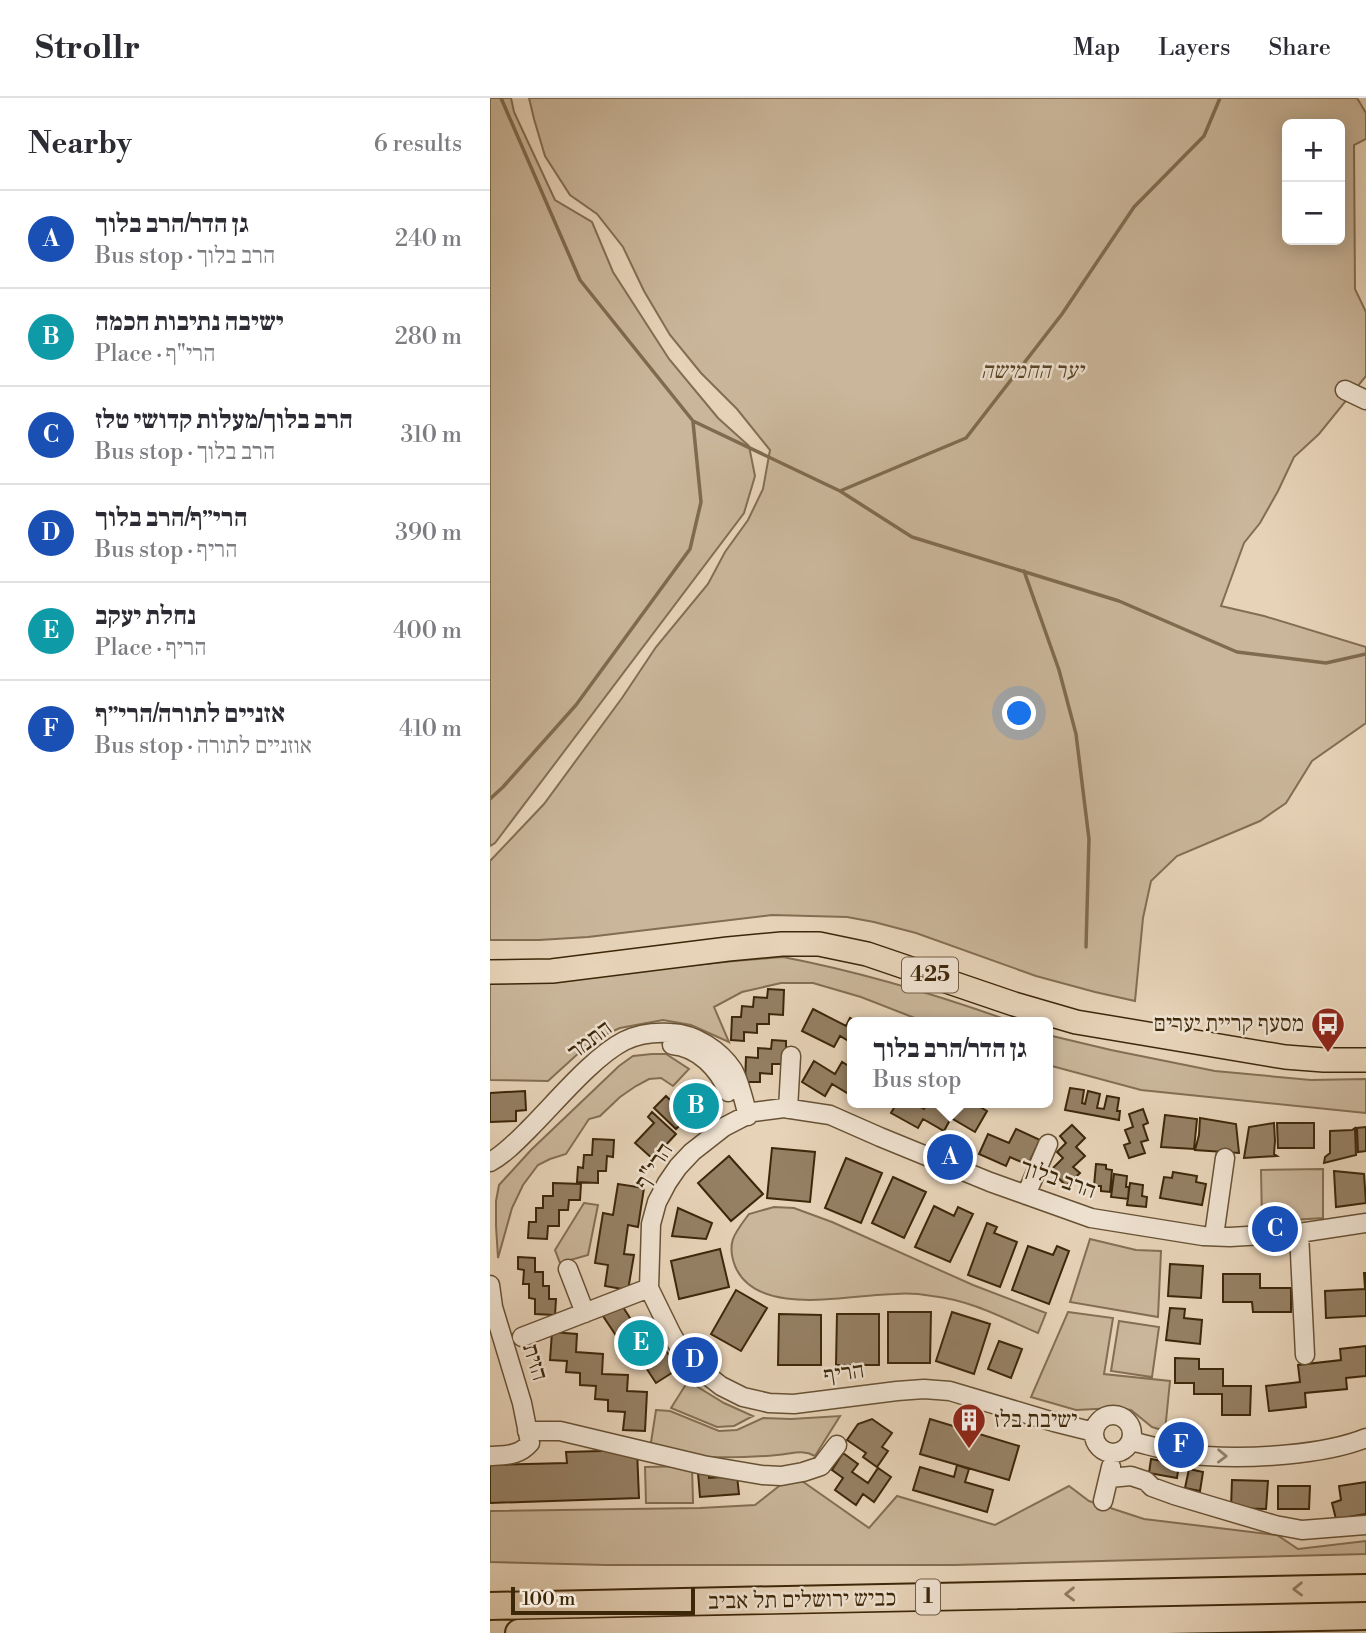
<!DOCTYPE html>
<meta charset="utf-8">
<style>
:root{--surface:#fff;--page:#f7f7f7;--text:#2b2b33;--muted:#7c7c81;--line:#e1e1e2;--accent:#0f766e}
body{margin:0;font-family:"Libre Bodoni","Frank Ruhl Libre",serif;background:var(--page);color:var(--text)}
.controls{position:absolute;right:21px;top:21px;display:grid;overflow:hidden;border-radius:10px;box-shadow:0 4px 18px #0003}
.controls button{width:63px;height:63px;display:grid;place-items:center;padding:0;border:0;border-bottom:2px solid var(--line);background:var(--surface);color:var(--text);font:35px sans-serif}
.scale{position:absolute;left:21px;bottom:18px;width:184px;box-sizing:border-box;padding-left:7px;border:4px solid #3d2709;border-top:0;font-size:19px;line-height:24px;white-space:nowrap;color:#3d2709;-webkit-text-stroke:5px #efe2d1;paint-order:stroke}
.you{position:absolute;left:530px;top:616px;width:24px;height:24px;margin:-18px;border:5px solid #fff;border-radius:50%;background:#1a73e8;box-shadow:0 0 0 10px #1a73e833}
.badge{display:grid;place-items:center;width:46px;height:46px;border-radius:50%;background:var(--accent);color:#fff;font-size:23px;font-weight:700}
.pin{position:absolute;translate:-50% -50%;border:4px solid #fff;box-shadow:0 2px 7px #0006}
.popup{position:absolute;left:357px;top:919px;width:206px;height:91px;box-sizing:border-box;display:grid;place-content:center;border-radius:10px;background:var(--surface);filter:drop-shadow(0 2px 5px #0005);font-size:23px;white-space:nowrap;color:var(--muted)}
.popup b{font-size:26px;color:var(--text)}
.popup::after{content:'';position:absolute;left:50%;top:100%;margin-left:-14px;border:14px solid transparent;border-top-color:var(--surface)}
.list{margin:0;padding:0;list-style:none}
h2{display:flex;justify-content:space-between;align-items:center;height:91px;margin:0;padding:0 28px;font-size:30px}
h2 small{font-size:23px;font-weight:400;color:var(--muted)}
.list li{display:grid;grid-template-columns:46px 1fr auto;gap:21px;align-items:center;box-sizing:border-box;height:98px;padding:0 28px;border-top:2px solid var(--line)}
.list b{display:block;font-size:26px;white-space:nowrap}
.list p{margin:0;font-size:23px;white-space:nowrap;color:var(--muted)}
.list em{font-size:23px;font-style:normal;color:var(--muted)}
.map{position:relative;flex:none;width:876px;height:1535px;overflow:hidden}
header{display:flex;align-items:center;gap:42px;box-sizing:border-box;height:98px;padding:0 35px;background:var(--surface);border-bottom:2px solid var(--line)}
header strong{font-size:33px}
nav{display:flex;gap:38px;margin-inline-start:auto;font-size:24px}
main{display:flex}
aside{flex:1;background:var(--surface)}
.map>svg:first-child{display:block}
.green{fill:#cab69a;stroke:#846e52;stroke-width:2;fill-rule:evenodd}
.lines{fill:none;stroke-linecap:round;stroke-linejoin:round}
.stream{stroke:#806b4e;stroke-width:3.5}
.building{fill:#958064;stroke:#3d2709;stroke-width:2}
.minor-casing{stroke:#685235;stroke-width:21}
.major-casing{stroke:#3d2709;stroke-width:26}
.highway-casing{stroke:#3d2709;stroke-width:30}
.minor{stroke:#efe2d1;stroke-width:18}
.major{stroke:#e7d3b8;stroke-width:23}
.highway{stroke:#e7d3b8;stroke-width:26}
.oneway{stroke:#96846d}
.oneway2{stroke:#927d60}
.labels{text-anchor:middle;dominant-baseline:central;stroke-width:5;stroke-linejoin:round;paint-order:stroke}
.shield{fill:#efe2d1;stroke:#725f45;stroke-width:2}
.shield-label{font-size:21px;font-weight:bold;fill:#3d2709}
.park-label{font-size:23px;font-style:italic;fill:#594426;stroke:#efe2d1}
.poi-label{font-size:23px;fill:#3d2709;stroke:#efe2d1;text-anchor:end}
.street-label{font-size:23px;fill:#3d2709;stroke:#efe2d1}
</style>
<header>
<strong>Strollr</strong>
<nav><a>Map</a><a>Layers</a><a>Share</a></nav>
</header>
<main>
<aside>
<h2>Nearby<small>6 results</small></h2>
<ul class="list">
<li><span class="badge" style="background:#1a4fb4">A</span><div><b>גן הדר/הרב בלוך</b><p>Bus stop · הרב בלוך</p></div><em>240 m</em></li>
<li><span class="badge" style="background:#0f9aa8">B</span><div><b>ישיבה נתיבות חכמה</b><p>Place · הרי&quot;ף</p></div><em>280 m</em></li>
<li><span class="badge" style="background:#1a4fb4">C</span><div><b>הרב בלוך/מעלות קדושי טלז</b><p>Bus stop · הרב בלוך</p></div><em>310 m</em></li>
<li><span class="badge" style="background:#1a4fb4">D</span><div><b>הרי״ף/הרב בלוך</b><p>Bus stop · הריף</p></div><em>390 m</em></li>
<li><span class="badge" style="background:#0f9aa8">E</span><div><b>נחלת יעקב</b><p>Place · הריף</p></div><em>400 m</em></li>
<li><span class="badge" style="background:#1a4fb4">F</span><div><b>אזניים לתורה/הרי״ף</b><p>Bus stop · אוזניים לתורה</p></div><em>410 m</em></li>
</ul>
</aside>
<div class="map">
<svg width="876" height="1535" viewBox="0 0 876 1535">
<rect width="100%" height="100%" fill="#e7d3b8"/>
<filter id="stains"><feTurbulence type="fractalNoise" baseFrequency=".00286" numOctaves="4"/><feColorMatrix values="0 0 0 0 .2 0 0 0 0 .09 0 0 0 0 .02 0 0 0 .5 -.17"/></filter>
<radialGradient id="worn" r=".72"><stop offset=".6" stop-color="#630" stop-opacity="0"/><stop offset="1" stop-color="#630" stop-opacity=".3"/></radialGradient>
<path class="green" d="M0,0H21L24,14L65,102L102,124L123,174L179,261L228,320L259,348L265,378L254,415L5,745L0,748Z
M39,0H867L876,15V41L864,47L865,191L876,214V278L829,336L804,359L788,393L770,425L754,445L731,508L774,518L876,549V625L822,663L796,705L770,723L687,758L661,783L653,820L645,903L605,894L546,878L426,835L384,824L357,819L282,817L98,839L49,842H0V763L54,706L132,600L166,549L218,486L235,454L258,422L273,391L280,352L247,311L211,275L180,237L154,193L133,149L107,116L80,97L55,58L44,21ZM797,26H850V142H797Z
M293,859C371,874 448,897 523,924H435L371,899L323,885H291L252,894L224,909L239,944L201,927L173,922L130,930L103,942L58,983L0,982V886C98,880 195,866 293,859Z
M558,937L621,952L725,973L821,982L876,981V1015L651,992L558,967Z
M162,956H176L199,971L183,988L171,980L159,981L146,988L130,999L110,1018L99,1021L76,1056L60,1061L48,1067L33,1087L22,1110L8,1160L6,1128V1103L9,1087L41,1052L129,968L143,958Z
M833,1071V1120L772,1124L771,1072Z
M94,1105L108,1107L98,1157L70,1165L65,1152Z
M284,1109L304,1110L342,1124L483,1187L556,1215L548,1235C513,1220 480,1202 442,1198C430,1196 417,1195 405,1196C361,1196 267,1221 245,1168C236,1144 245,1135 259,1116Z
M600,1141L646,1152L671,1153L668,1219L580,1204Z
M578,1214L623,1220L614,1276L680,1283L675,1333L662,1329L641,1312L625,1310L586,1312L541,1299Z
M629,1223L669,1229L662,1279L621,1273Z
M198,1283L234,1305L263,1318L244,1328L227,1329L181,1310Z
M166,1312L180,1313L229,1333L247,1332L273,1320L301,1321L350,1318L325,1358C312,1351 302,1356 287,1357C245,1361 202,1359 159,1357Z
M202,1368L203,1405H156L155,1369Z
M312,1383L379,1430L407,1398L505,1427L579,1388L599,1403L654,1421L787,1437L808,1451L876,1443V1456L465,1467H116L0,1464V1413L210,1410L265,1407L293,1385Z"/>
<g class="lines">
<path class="stream" d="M11,0L90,182L203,323L350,393L422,439L629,503L747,554L836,565L876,556
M350,393L476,340L572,216L644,109L714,38L730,0
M534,473L569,572L586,636L599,741L596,849
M0,701L13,689L86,607L200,451L211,404L203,324"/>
</g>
<path class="building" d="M278,891L294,892L293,917L279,916V926H267V935L254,934V943L241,942L242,919H251L252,908L263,909L264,899L277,900Z
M323,911L356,928L360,920L367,924H362V945L350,938L344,949L312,933Z
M282,942L296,943V966H282V976L270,975V984H255L256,959L268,960V950L281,951Z
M324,963L345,976L352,964L362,970V998L342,986L335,998L312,984Z
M204,988L227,1011L208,1029L186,1005Z
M580,990L594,992L592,1005L595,1006L598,993L610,996L607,1010L614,1011L617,998L629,1000L627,1013H630L629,1022L575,1012Z
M35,993L36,1012L26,1013V1023L0,1024V995Z
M176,998L198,1019L186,1031L164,1010Z
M407,1005H423L434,1011L437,1005H458L464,1008L466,1005H483L497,1013L485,1034L461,1020L454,1033L433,1021L428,1030L401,1015Z
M653,1011L658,1025L653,1027L658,1042L651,1044L655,1055L639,1060L634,1047L640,1045L635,1032L643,1029L639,1016Z
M162,1014L186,1036L163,1061L145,1045L164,1025L158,1019Z
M675,1017L707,1021L704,1051L671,1049Z
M710,1020L746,1026L749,1055L705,1052L709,1037Z
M784,1025L785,1043L784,1056L787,1058L754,1060L759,1029Z
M787,1025H824V1050H788Z
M582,1027L595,1040L586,1049L595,1058L583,1069L590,1075L576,1088L561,1072L573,1060L567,1054L576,1045L570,1038Z
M876,1029V1053L868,1054L867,1030Z
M865,1030L866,1057L834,1065L835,1059L840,1055V1033L862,1032Z
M526,1031L550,1042L538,1067L520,1059L516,1068L489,1056L498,1036L519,1045Z
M103,1041L124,1042L123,1059L117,1058L116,1073H108V1085L87,1084L88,1069L93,1070L94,1057H102Z
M282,1050L325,1054L320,1104L277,1100Z
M239,1058L273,1096L241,1123L208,1085Z
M356,1060L392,1075L371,1125L335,1110Z
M606,1066L616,1067V1071L622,1072L620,1094L611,1093V1088H604Z
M844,1073L874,1076L876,1105L846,1109Z
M683,1074L707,1078L706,1084L716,1086L712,1107L670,1100L674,1079L682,1080Z
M624,1076L637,1078L636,1089H639L638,1101L621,1099Z
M403,1079L436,1094L414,1140L382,1125Z
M63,1085L91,1086L90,1102H79L78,1112H69V1128H58L57,1141L38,1140L39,1124H46V1110H53V1098H63Z
M640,1085L653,1087L652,1098L657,1099L656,1109L637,1107Z
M128,1086L154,1090L148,1129L138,1127L134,1156L144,1157L138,1192L115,1188L118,1167L105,1165L113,1115L123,1117Z
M444,1108L464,1118L468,1109L483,1116L460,1164L425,1149Z
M188,1110L222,1125L216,1141L182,1138Z
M497,1125L507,1129L504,1135L527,1144L510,1189L478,1177Z
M538,1148L563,1157L567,1148L579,1153L559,1206L522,1192Z
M230,1151L239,1189L189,1201L181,1163Z
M28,1159L45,1160V1174H53V1188H59V1201H66L65,1217L45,1216V1201L39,1200V1186H33L34,1172L28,1171Z
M680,1166L713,1168L711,1200L678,1198Z
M874,1175H876V1218L836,1220L835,1193L875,1191Z
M733,1176H770V1190H801V1214H763L762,1204H733Z
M246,1192L277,1210L251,1253L221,1236Z
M131,1206L153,1240L163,1233L188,1271L166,1285L143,1250L137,1254L113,1218Z
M680,1210L695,1211L694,1220L712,1222L710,1246L676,1242Z
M398,1214H441L440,1265H398Z
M462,1214L500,1226L484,1276L446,1263Z
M289,1216L331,1217V1267H288Z
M347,1216H389V1267H346Z
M62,1234L87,1236L86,1254L113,1256L112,1276L138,1277L137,1293L157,1294L155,1333L133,1332L135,1314L118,1313V1302L105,1301L106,1288L90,1287V1275L76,1274L77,1263L60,1262Z
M509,1243L532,1251L521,1280L498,1271Z
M876,1248V1278L856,1280L857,1291L815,1295L816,1309L779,1313L776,1288L810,1284L808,1267L851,1262L850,1251Z
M685,1260L709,1261V1271H733V1288H761L760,1317H732V1296H704V1285H685Z
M382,1321L402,1335L392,1349L398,1353L387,1369L373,1359L376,1355L357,1342L368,1326Z
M440,1321L529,1348L519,1382L430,1356Z
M147,1352L149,1400L0,1405V1367L77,1365L76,1354Z
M353,1355L368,1366L362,1374L378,1385L388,1370L401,1379L384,1404L373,1396L366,1407L345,1392L353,1380L342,1372Z
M661,1361L689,1366L687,1380L659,1375Z
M467,1367L479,1371L475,1384L503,1392L497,1414L423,1392L430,1369L464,1379Z
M699,1371L713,1374L710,1393L695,1390Z
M219,1374V1380L247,1378L249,1396L210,1399L208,1375Z
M742,1382L778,1383L776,1411L741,1410Z
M876,1384V1416L846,1421L842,1405L851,1402L849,1388Z
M788,1388H820L819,1411H788Z"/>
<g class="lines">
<g class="minor-casing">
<path id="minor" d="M855,292L876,302
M182,947C208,949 229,971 238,994
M298,1011L301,958
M0,1064C15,1056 28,1042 40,1030C66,1004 103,959 134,943C148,936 166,934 181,935C205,936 230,952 243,972C250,984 254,1004 258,1018
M536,1097L558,1046
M809,1135L815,1257
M724,1138L735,1060
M78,1171L95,1215
M0,1187L3,1209L32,1305L40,1345C29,1358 16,1357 0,1358
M32,1239L159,1190
M604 1336a19 19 0 1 1 38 0a19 19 0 1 1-38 0Z
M37,1333H70L213,1367L272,1377L291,1378L313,1374L331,1368L347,1347
M604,1334L564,1324L460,1293L434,1291L407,1293L304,1306L279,1305L253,1299L231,1288L213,1274L191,1252L182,1237L159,1190L161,1126L167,1104L177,1085L188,1069L202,1054L234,1029L263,1014L294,1010L340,1017L390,1039L500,1084L601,1120L713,1138L740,1139L809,1135L876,1125
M641,1343C666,1349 691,1357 716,1358C761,1361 834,1357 876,1340
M619,1380L641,1378L656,1383L662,1389L684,1397L785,1427L812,1432L876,1427
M613,1403L621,1369"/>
</g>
<g class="major-casing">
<path id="major" d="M0,874L62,873L238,851L292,846H329L377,856L524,906L586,924L795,959L834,962H876"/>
</g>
<g class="highway-casing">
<path id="highway" d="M0,1508L876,1490
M29,1535L876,1518"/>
</g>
<use href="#minor" class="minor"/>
<use href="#major" class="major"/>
<use href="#highway" class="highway"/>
</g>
<defs><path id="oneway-chevron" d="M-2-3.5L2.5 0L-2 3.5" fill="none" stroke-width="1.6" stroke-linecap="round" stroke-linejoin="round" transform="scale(1.75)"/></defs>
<use class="oneway" href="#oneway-chevron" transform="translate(732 1358) rotate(1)"/>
<g class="oneway2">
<use href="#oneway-chevron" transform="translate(808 1491) rotate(179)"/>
<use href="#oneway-chevron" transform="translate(580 1496) rotate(179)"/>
</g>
<defs>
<g id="bus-pin" transform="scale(1.75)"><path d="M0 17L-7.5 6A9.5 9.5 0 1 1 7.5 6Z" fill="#8f2418" stroke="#efe2d1"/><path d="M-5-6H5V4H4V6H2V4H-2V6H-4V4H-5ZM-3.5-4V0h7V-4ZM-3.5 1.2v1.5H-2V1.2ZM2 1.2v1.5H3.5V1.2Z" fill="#fff"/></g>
<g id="building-pin" transform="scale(1.75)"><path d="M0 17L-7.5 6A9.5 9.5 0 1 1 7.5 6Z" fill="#8f2418" stroke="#efe2d1"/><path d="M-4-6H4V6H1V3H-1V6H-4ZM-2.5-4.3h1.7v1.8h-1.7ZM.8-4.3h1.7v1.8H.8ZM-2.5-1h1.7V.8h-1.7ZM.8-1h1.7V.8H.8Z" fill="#fff"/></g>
</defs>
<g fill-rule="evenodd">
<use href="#bus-pin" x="838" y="926"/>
<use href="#building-pin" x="479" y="1322"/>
</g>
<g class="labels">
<g class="shield">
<rect x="412" y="859.5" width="56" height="35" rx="5"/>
<rect x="426" y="1481.5" width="24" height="35" rx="5"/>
</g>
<g class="shield-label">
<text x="440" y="877">425</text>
<text x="438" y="1499">1</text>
</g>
<g class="park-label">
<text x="542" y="273">יער החמישה</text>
</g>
<g class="poi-label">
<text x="814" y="926">מסעף קריית יערים</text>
<text x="504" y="1322" text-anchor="start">ישיבת בלז</text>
</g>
<g class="street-label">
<text transform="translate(100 942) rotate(-37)">התמר</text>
<text transform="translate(164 1068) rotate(-57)">הרי"ף</text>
<text transform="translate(568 1081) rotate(19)">הרב בלוך</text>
<text transform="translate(45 1264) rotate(73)">הזית</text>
<text transform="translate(354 1275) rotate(-8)">הריף</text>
<text transform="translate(312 1502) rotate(-1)">כביש ירושלים תל אביב</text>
</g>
</g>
<rect width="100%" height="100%" filter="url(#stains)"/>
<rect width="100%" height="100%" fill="url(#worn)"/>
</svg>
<div class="controls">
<button>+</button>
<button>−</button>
</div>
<div class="scale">100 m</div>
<div class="you"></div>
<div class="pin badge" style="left:460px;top:1059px;background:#1a4fb4">A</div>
<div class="popup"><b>גן הדר/הרב בלוך</b>Bus stop</div>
<div class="pin badge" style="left:206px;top:1008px;background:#0f9aa8">B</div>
<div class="pin badge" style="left:785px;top:1131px;background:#1a4fb4">C</div>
<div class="pin badge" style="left:205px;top:1262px;background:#1a4fb4">D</div>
<div class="pin badge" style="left:151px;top:1245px;background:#0f9aa8">E</div>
<div class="pin badge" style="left:691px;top:1347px;background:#1a4fb4">F</div>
</div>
</main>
